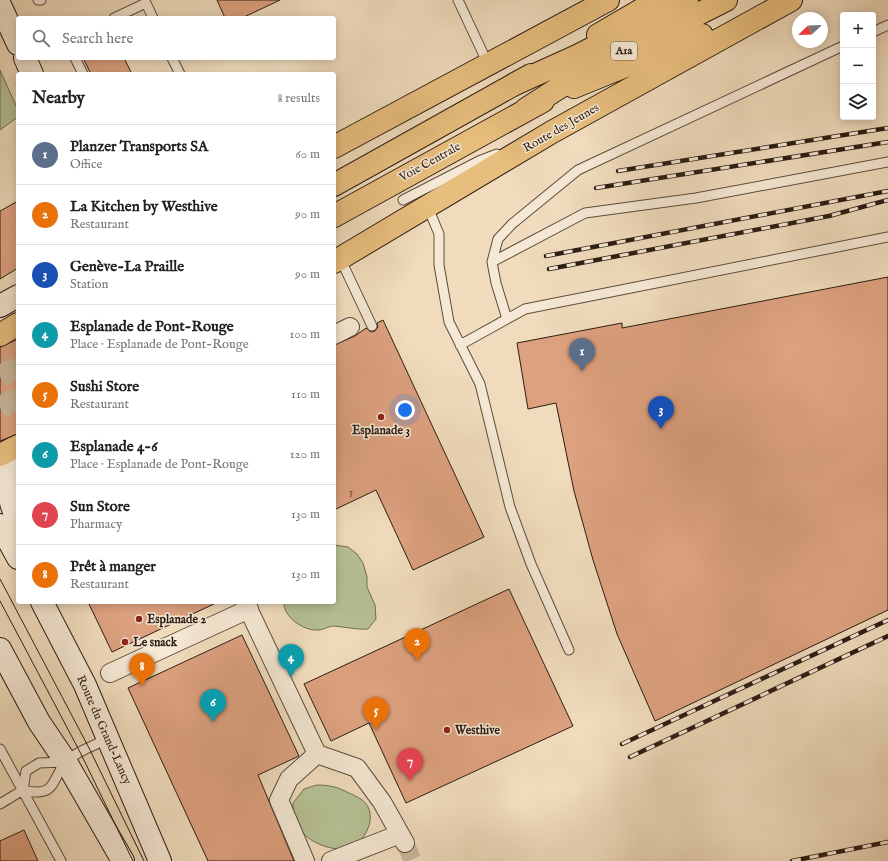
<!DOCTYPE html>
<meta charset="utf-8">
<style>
:root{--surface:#fff;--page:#f2f2f2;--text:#222;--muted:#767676;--line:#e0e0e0;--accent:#0b8043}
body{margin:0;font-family:"IM FELL English",serif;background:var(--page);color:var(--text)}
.controls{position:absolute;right:12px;top:12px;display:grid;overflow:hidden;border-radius:4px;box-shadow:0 2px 10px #0003}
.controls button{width:36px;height:36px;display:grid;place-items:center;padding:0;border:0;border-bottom:1px solid var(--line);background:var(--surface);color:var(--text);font:20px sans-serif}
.compass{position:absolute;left:792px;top:12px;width:36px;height:36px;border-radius:50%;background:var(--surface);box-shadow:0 2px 10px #0003;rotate:247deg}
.you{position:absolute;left:405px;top:410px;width:14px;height:14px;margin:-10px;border:3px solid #fff;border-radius:50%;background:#1a73e8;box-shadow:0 0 0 6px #1a73e833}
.badge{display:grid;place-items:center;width:26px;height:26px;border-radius:50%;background:var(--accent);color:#fff;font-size:13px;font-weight:700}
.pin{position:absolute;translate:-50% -33px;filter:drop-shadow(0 1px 2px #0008)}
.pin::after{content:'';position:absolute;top:21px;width:14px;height:12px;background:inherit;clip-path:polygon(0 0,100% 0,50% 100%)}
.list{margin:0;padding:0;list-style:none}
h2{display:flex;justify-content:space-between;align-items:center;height:52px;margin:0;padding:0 16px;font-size:17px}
h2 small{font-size:13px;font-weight:400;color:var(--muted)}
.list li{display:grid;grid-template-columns:26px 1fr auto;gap:12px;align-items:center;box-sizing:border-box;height:60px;padding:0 16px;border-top:1px solid var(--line)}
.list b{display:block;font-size:15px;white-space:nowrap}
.list p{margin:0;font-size:13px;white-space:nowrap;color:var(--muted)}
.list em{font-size:13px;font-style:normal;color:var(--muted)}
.icon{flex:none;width:22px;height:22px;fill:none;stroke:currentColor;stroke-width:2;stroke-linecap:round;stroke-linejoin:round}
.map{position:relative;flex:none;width:888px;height:861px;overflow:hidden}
.search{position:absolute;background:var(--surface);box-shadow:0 2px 10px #0003;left:16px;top:16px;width:320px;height:44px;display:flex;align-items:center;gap:10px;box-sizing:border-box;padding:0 14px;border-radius:4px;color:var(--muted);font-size:15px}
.panel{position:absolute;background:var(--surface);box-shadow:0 2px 10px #0003;left:16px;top:72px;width:320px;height:532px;border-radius:4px}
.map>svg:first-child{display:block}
.green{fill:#b6c194;stroke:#716e54}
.building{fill:#dda17f;stroke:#2c1c14}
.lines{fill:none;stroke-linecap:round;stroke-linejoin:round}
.street-tunnel{stroke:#c9b69b;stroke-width:18;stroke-dasharray:18 9;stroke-linecap:butt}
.primary-tunnel{stroke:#c9b69b;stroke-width:22;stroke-dasharray:22 11;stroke-linecap:butt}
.lane-casing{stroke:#5d4c3e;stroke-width:11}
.street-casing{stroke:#5d4c3e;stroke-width:20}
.secondary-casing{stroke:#2c1c14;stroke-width:24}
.primary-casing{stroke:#2c1c14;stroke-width:24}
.highway-casing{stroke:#2c1c14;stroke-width:24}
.lane{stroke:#f5e8d4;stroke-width:9}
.street{stroke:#f5e8d4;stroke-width:18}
.secondary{stroke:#f5e8d4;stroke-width:22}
.primary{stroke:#e8be7e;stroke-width:22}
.highway{stroke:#e8be7e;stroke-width:22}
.tram{stroke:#2c1c14;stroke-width:1}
.rail-casing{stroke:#2c1c14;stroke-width:4.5}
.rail{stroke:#f5e8d4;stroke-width:3;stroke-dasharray:9;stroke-linecap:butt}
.poi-dot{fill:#8f2418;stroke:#f5e8d4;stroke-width:1.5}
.labels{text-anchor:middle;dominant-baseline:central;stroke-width:3;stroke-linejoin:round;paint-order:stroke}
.number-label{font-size:10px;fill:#583d2f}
.shield{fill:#f5e8d4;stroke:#68594e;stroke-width:1}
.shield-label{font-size:11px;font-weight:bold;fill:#2c1c14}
.street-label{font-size:12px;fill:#2c1c14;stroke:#f5e8d4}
.poi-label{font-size:12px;font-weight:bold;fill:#2c1c14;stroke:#f5e8d4;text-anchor:start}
</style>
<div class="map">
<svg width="888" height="861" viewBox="0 0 888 861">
<rect width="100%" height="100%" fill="#f0dcbd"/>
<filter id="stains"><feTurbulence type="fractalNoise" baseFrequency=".005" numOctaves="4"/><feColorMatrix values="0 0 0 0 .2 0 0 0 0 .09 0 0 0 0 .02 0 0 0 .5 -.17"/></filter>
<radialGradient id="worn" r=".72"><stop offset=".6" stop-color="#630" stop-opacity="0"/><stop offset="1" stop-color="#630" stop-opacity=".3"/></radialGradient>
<path class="green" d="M0,70L18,110V117L0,130Z
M334,545L348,547L357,554L363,563L367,577V587L375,605L376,619L368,629C357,630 346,627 334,626C328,626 322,631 316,630C303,630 283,617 284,602H334Z
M317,785C329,785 338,787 349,793C356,796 365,800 368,807C371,813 371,822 368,828C359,853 334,853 313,841C298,832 293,819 293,803L304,789Z"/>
<path class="building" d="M217,0H280L242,18H225Z
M83,58H124L132,74H91Z
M18,201V268L0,279V211Z
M888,277V610L655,721L617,634L593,560L574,491L556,403L528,409L517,343L622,323V328Z
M383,320L484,537L413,570L376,490L334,510V345L355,336L366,328L371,332L375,331L378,327L377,323Z
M18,339V434L0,441V347Z
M509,589L573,726L406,803L369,723L331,741L304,684Z
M88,602H218L112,652Z
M242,635L299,756L258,775L294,861H208L128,688Z
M24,830L38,861H0V841Z"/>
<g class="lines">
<path class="street-tunnel" d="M405,843L413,861"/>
<path class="primary-tunnel" d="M0,377L18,366
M0,408L18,397"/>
<g class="lane-casing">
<path id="lane" d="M38,0H41
M458,0L488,64
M114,18L146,3L153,18
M873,32L888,25
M75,58L83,74
M172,58L180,74
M403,200L479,161L497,154
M427,205L439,234V265L449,322L480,384L510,507L531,564L569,650
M340,258L372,326
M492,262L585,213L696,198L888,162
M507,319L496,283L492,262L498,239L512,224L578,170L843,46
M460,345L525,309L888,237
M0,749L61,861
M23,790C57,798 50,781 66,762C76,751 94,746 107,739
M0,804L23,790L26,771L39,763L65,762"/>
</g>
<g class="street-casing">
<path id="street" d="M334,335L350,327
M245,602L317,754L357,768L382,802L405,843
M110,673L249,609
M305,861L279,800L289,779L317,754
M331,861L400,834"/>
</g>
<g class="secondary-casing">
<path id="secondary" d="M0,5L18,44
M25,58L32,74
M0,306L18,296
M12,449C7,478 5,494 18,521
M0,525L18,558
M42,602L85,685L160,861
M0,649L39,722L66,762L123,861"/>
</g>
<g class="primary-casing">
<path id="primary" d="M598,35L658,0
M574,87L702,35
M334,147L608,0
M334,185L531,75
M334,216L543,101
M334,262L552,132L791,0
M0,335L18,324
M0,455L18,446"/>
</g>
<g class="highway-casing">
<path id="highway" d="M515,84L577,56L687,0
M526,109L582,73L726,0"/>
</g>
<use href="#lane" class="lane"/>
<use href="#street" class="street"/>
<use href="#secondary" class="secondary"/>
<use href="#primary" class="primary"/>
<use href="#highway" class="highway"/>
<path class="tram" d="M0,579L89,748L144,861
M0,601L80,752L133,861"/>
<g class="rail-casing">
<path id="rail" d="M618,171L888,128
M596,188L888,142
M546,256L888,191
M549,269L829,216L888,200
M622,744L888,620
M630,757L888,636
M792,861L888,842"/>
</g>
<use href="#rail" class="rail"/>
</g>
<g class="poi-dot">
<circle cx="381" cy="417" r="4"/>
<circle cx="139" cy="619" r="4"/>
<circle cx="125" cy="642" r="4"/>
<circle cx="447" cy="730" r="4"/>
</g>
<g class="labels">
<g class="number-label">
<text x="351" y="492">5</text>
</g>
<rect class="shield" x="611" y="42" width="26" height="18" rx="3"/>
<g class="shield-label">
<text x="624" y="51">A1a</text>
</g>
<g class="street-label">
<text transform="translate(561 128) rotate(-30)">Route des Jeunes</text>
<text transform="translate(430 162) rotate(-29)">Voie Centrale</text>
<text transform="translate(104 730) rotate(66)">Route du Grand-Lancy</text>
</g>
<g class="poi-label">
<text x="381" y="430" text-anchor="middle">Esplanade 3</text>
<text x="147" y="619">Esplanade 2</text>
<text x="133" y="642">Le snack</text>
<text x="455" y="730">Westhive</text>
</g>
</g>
<rect width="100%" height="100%" filter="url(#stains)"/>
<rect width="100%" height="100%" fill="url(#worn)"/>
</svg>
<div class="controls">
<button>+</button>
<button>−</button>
<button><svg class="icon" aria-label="layers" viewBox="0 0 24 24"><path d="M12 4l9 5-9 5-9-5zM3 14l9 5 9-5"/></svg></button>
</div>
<svg class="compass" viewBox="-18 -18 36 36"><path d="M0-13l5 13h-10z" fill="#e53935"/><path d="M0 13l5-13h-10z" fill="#767676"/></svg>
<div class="you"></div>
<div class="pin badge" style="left:582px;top:371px;background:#5c6f8a">1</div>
<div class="pin badge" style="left:417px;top:661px;background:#e8710a">2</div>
<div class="pin badge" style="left:661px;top:429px;background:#1a4fb4">3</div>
<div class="pin badge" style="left:291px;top:677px;background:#0f9aa8">4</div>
<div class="pin badge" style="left:376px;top:730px;background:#e8710a">5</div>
<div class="pin badge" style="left:213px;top:722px;background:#0f9aa8">6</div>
<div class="pin badge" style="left:410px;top:781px;background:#e0444e">7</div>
<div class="pin badge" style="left:142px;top:686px;background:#e8710a">8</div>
<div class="search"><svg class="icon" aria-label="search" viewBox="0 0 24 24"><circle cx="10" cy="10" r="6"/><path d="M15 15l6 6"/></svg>Search here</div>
<section class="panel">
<h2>Nearby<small>8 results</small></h2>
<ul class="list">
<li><span class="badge" style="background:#5c6f8a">1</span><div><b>Planzer Transports SA</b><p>Office</p></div><em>60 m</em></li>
<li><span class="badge" style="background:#e8710a">2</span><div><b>La Kitchen by Westhive</b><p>Restaurant</p></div><em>90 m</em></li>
<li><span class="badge" style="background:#1a4fb4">3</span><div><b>Genève-La Praille</b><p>Station</p></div><em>90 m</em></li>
<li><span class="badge" style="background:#0f9aa8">4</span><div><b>Esplanade de Pont-Rouge</b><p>Place · Esplanade de Pont-Rouge</p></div><em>100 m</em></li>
<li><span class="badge" style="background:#e8710a">5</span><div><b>Sushi Store</b><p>Restaurant</p></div><em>110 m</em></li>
<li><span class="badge" style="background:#0f9aa8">6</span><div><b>Esplanade 4-6</b><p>Place · Esplanade de Pont-Rouge</p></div><em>120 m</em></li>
<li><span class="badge" style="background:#e0444e">7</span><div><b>Sun Store</b><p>Pharmacy</p></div><em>130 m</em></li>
<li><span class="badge" style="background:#e8710a">8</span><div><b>Prêt à manger</b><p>Restaurant</p></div><em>130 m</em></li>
</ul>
</section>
</div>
